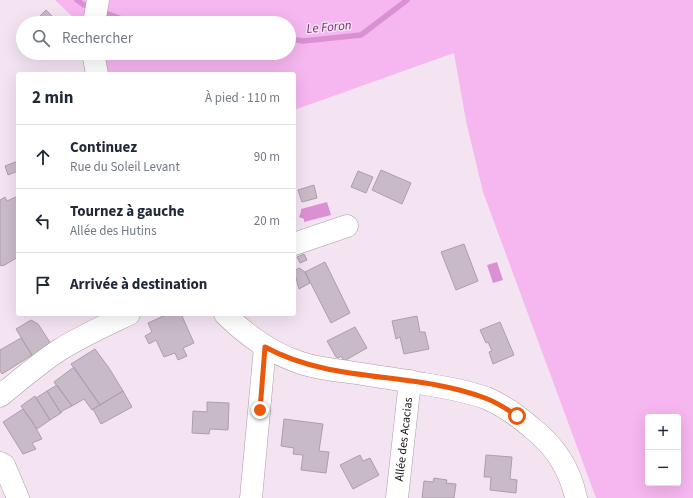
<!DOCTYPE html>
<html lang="fr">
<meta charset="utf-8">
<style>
:root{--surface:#fff;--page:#f2f2f3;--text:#1f2937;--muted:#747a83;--line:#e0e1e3}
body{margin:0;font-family:"Source Sans 3",sans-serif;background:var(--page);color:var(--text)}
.controls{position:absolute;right:12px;bottom:12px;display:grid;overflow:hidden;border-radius:4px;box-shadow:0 4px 16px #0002}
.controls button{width:36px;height:36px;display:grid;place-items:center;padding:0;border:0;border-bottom:1px solid var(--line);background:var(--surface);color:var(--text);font:20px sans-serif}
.stop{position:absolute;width:12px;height:12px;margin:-9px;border:3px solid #ea580c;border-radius:50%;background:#fff}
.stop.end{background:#ea580c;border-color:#fff;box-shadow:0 1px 4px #0008}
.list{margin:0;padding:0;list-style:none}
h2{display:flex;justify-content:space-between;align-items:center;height:52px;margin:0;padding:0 16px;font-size:17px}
h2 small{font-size:13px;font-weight:400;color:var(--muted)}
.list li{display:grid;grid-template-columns:26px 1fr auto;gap:12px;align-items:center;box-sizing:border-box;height:64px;padding:0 16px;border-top:1px solid var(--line)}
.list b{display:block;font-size:15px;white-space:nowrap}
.list p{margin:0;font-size:13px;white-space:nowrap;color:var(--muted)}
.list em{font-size:13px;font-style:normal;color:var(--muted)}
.icon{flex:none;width:22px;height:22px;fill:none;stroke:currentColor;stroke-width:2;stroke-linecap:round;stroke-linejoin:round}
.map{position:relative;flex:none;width:693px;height:498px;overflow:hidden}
.search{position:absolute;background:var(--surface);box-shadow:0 4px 16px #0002;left:16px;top:16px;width:280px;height:44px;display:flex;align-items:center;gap:10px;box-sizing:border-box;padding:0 14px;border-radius:22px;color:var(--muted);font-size:15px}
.panel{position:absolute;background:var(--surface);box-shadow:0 4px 16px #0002;left:16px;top:72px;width:280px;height:244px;border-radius:4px}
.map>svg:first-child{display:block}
.green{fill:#f6b6ef;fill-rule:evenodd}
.water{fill:#db90d4}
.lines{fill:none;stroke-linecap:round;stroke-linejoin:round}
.stream{stroke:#db90d4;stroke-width:5.5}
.building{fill:#c9bac7;stroke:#ad9eab}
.minor-casing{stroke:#aa9ba8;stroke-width:23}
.minor{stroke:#fff;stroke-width:22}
.route{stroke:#ea580c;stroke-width:5}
.labels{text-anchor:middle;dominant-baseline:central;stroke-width:3;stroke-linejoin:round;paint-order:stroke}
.street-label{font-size:12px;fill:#181317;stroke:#f4e4f2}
.water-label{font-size:13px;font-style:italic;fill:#7e2779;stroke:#f4e4f2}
</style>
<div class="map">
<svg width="693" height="498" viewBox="0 0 693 498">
<rect width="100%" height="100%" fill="#f4e4f2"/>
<path class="green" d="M55,0H90L87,23H79Z
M106,0H693V498H596L483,192L466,121L454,53L294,110V74H103L99,53H289V23H102ZM648,417H678V483H648Z"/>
<path class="water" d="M327,202L331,215L304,222V219L299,217L301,212V209Z
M497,262L503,280L493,283L487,265Z"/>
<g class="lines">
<path class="stream" d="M77,0L84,5L92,8
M100,11L133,23
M289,39L303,41L361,35L407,0"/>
</g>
<path class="building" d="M46,10L53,17L47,23H40L37,19Z
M18,161V171L8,175L5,166Z
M381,170L411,183L402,204L372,190Z
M358,171L373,177L366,193L351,187Z
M314,185L317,198L302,202L298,190Z
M18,196V257L3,266L2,265L0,266V200L5,197L7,201Z
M464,244L478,281L456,290L441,252Z
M304,254L307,260L300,263L297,257Z
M325,262L350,313L331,323L305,272Z
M299,268L305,272L310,283L299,289L294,271Z
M168,314H181L194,343L183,348L187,356L178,360L175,353L164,357L156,340L149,344L145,336L152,332L148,323Z
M417,316L420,332H425L429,349L404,354L400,337L396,339L392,321Z
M31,320L38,324L51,344L33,357L16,329Z
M500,322L514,355L493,364L489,352L492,351L488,342L486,343L480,330Z
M355,327L367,348L344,361L341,356L339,358L336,357L327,341Z
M21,338L32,355L2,374L0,371V350Z
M95,349L109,368L123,391L100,405L71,364Z
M74,367L100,405L92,410L84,399L72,406L54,382Z
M57,385L72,406L62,411L61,413L47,391Z
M47,391L61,413L50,420L36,398Z
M123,391L132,407L101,424L93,409Z
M35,396L50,420L37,429L21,406Z
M207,402L229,403L228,430L210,429L209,434L192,433L193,411L207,412Z
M23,409L32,421L42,439L32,443L36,449L23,454L3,422Z
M284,419L323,424L319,451L329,452L326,473L301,470L303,455L293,454L294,448L281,446Z
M360,455L363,461L370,458L379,475L353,489L340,465Z
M486,455L512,457L510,479L517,480L516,493L490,490L491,477H484Z
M434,478L447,480L446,483L456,484L454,498H422L424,481L433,482Z"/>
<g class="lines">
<g class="minor-casing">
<g id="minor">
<path d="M94,23L98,0"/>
<path d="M93,53L97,74"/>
<path d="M294,244L347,226"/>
<path d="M225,314C247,336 271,353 301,363C316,368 333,370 349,372C374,376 399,379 424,384C444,387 466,391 486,398C503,405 518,416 532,428C555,446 570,469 576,498"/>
<path d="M0,396C20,380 39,363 61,349C82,336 106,325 129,314"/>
<path d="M0,463L4,465L18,498"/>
<path d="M251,498L265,347"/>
<path id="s1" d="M397,498L410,381"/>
</g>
</g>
<use href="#minor" class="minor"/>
</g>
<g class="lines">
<path class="route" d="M260,410L265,347C333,384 414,371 485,398C496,402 507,409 517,416"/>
</g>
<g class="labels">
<g class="street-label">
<text stroke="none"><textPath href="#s1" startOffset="59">Allée des Acacias</textPath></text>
</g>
<g class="water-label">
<text transform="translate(329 27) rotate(-5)">Le Foron</text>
</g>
</g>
</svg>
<div class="controls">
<button>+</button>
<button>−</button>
</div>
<div class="stop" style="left:517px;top:416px"></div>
<div class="stop end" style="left:260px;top:410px"></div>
<div class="search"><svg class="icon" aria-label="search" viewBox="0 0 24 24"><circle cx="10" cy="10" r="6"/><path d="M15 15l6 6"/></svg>Rechercher</div>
<section class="panel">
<h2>2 min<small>À pied · 110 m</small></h2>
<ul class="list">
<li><svg class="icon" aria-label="ahead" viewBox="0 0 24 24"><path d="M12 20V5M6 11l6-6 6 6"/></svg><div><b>Continuez</b><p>Rue du Soleil Levant</p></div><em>90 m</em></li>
<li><svg class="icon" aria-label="left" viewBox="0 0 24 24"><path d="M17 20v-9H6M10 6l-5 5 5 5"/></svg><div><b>Tournez à gauche</b><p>Allée des Hutins</p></div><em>20 m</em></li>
<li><svg class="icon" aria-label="arrive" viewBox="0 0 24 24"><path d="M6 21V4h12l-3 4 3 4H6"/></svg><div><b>Arrivée à destination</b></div></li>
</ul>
</section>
</div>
